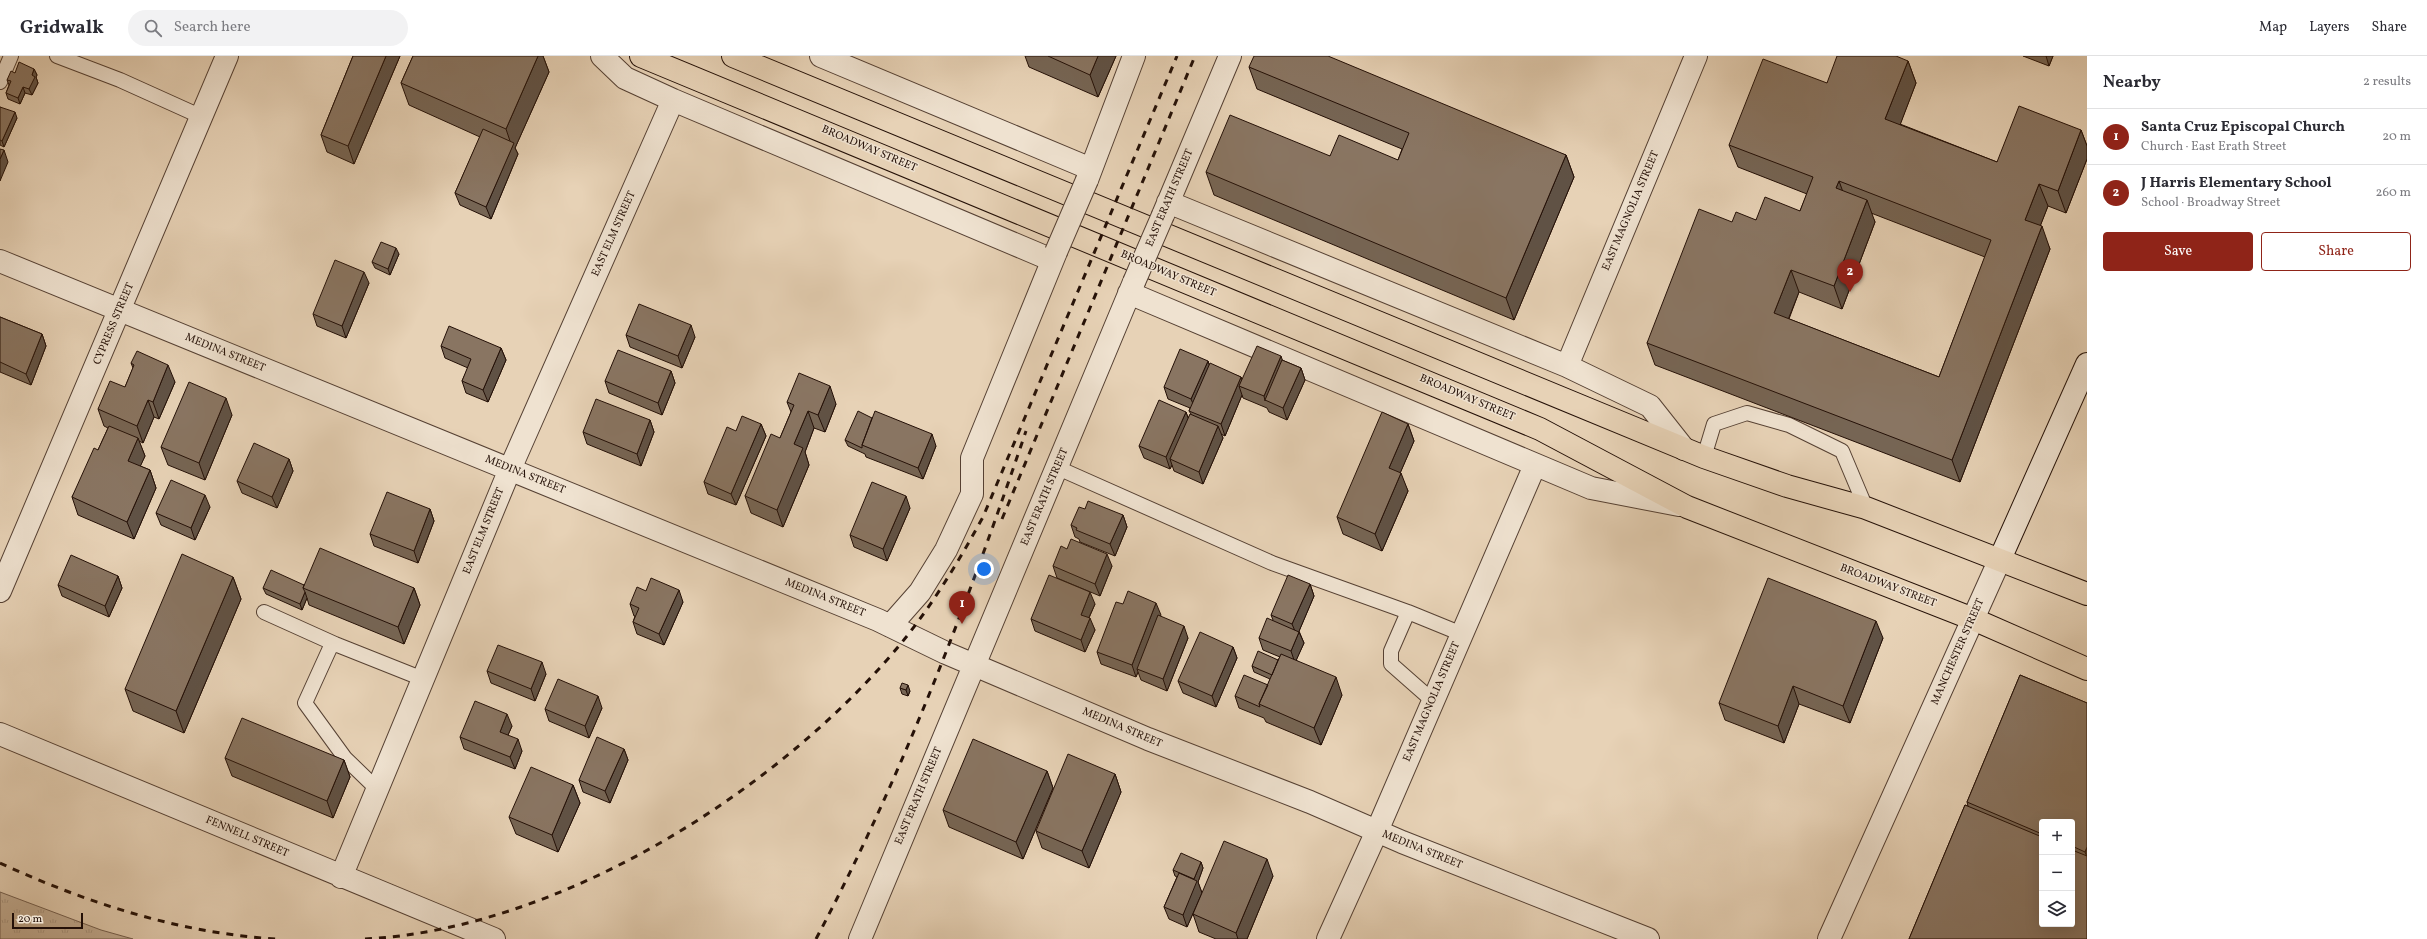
<!DOCTYPE html>
<meta charset="utf-8">
<style>
:root{--surface:#fff;--page:#f2f2f3;--text:#2b2b33;--muted:#7c7c81;--line:#e1e1e2;--accent:#8f2418}
body{margin:0;font-family:Vollkorn,serif;background:var(--page);color:var(--text)}
.controls{position:absolute;right:12px;bottom:12px;display:grid;overflow:hidden;border-radius:4px;box-shadow:0 4px 16px #0002}
.controls button{width:36px;height:36px;display:grid;place-items:center;padding:0;border:0;border-bottom:1px solid var(--line);background:var(--surface);color:var(--text);font:20px sans-serif}
.scale{position:absolute;left:12px;bottom:10px;width:71px;box-sizing:border-box;padding-left:4px;border:2px solid #241007;border-top:0;font-size:11px;line-height:14px;white-space:nowrap;color:#241007;-webkit-text-stroke:3px #efe2d0;paint-order:stroke}
.you{position:absolute;left:984px;top:513px;width:14px;height:14px;margin:-10px;border:3px solid #fff;border-radius:50%;background:#1a73e8;box-shadow:0 0 0 6px #1a73e833}
.badge{display:grid;place-items:center;width:26px;height:26px;border-radius:50%;background:var(--accent);color:#fff;font-size:13px;font-weight:700}
.pin{position:absolute;translate:-50% -33px;filter:drop-shadow(0 1px 2px #0008)}
.pin::after{content:'';position:absolute;top:21px;width:14px;height:12px;background:inherit;clip-path:polygon(0 0,100% 0,50% 100%)}
.list{margin:0;padding:0;list-style:none}
h2{display:flex;justify-content:space-between;align-items:center;height:52px;margin:0;padding:0 16px;font-size:17px}
h2 small{font-size:13px;font-weight:400;color:var(--muted)}
.list li{display:grid;grid-template-columns:26px 1fr auto;gap:12px;align-items:center;box-sizing:border-box;height:56px;padding:0 16px;border-top:1px solid var(--line)}
.list b{display:block;font-size:15px;white-space:nowrap}
.list p{margin:0;font-size:13px;white-space:nowrap;color:var(--muted)}
.list em{font-size:13px;font-style:normal;color:var(--muted)}
.actions{display:flex;gap:8px;padding:12px 16px}
.actions a{flex:1;padding:9px 0;border:1px solid var(--accent);border-radius:4px;text-align:center;font-size:14px;color:var(--accent)}
.actions .main{background:var(--accent);color:#fff}
.icon{flex:none;width:22px;height:22px;fill:none;stroke:currentColor;stroke-width:2;stroke-linecap:round;stroke-linejoin:round}
.map{position:relative;flex:none;width:2087px;height:883px;overflow:hidden}
header{display:flex;align-items:center;gap:24px;box-sizing:border-box;height:56px;padding:0 20px;background:var(--surface);border-bottom:1px solid var(--line)}
header strong{font-size:19px}
nav{display:flex;gap:22px;margin-inline-start:auto;font-size:14px}
.search{width:280px;height:36px;background:var(--page);display:flex;align-items:center;gap:10px;box-sizing:border-box;padding:0 14px;border-radius:22px;color:var(--muted);font-size:15px}
main{display:flex}
aside{flex:1;background:var(--surface)}
.map>svg:first-child{display:block}
.grass{fill:url(#grass-tufts);stroke:#756050}
.lines{fill:none;stroke-linecap:round;stroke-linejoin:round}
.lane-casing{stroke:#554033;stroke-width:16}
.street-casing{stroke:#554033;stroke-width:24}
.secondary-casing{stroke:#241007;stroke-width:24}
.primary-casing{stroke:#241007;stroke-width:24}
.lane{stroke:#efe2d0;stroke-width:14}
.street{stroke:#efe2d0;stroke-width:22}
.secondary{stroke:#efe2d0;stroke-width:22}
.primary{stroke:#e7d2b6;stroke-width:22}
.rail{stroke:#241007;stroke-width:3;stroke-dasharray:7 7;stroke-linecap:butt}
.street-bridge-casing{stroke:#554033;stroke-width:24;stroke-linecap:butt}
.street-bridge{stroke:#efe2d0;stroke-width:22}
.wall{fill:#766554;stroke:#241007;fill-rule:evenodd}
.shaded-wall{fill:#605245;stroke:#241007}
.building{fill:#897562;stroke:#241007;fill-rule:evenodd}
.labels{text-anchor:middle;dominant-baseline:central;stroke-width:3;stroke-linejoin:round;paint-order:stroke}
.street-label{font-size:11px;fill:#241007;stroke:#efe2d0}
</style>
<header>
<strong>Gridwalk</strong>
<div class="search"><svg class="icon" aria-label="search" viewBox="0 0 24 24"><circle cx="10" cy="10" r="6"/><path d="M15 15l6 6"/></svg>Search here</div>
<nav><a>Map</a><a>Layers</a><a>Share</a></nav>
</header>
<main>
<div class="map">
<svg width="2087" height="883" viewBox="0 0 2087 883">
<defs>
<pattern id="grass-tufts" width="24" height="20" patternUnits="userSpaceOnUse"><rect width="24" height="20" fill="#c6b198"/><path d="M3 7l-1-3M5 7V3M7 7l1-3M15 17l-1-3M17 17v-4M19 17l1-3" fill="none" stroke="#aa9782"/></pattern>
</defs>
<rect width="100%" height="100%" fill="#e7d2b6"/>
<filter id="stains"><feTurbulence type="fractalNoise" baseFrequency=".005" numOctaves="4"/><feColorMatrix values="0 0 0 0 .2 0 0 0 0 .09 0 0 0 0 .02 0 0 0 .5 -.17"/></filter>
<radialGradient id="worn" r=".72"><stop offset=".6" stop-color="#630" stop-opacity="0"/><stop offset="1" stop-color="#630" stop-opacity=".3"/></radialGradient>
<path class="grass" d="M0,836L101,874L133,883H0Z"/>
<g class="lines">
<g class="lane-casing">
<path id="lane" d="M57,0L120,24L202,61
M0,26L11,0
M1704,401L1714,368L1747,357L1789,369L1842,395L1866,452
M1058,412L1272,507L1408,556L1462,578
M264,556L335,588
M1408,556L1391,595V608L1433,645
M378,734L345,702L305,647L330,592L335,588L423,623"/>
</g>
<g class="street-casing">
<path id="street" d="M602,0L625,22L673,44L1052,204
M821,0L1091,113
M1087,124L1134,0
M1168,146L1567,310L1650,350L1684,393
M1163,159L1230,0
M0,205L878,564L946,597L1148,683L1310,746L1402,786L1648,883
M1129,237L1591,432L1679,449
M1567,310L1696,0
M0,535L227,0
M890,570L920,536L946,494L972,438V402L1056,196
M0,678L494,883
M341,821L510,413L673,44
M860,883L1134,226
M1328,883L1377,775L1535,409
M1829,883L2000,503"/>
</g>
<g class="secondary-casing">
<path id="secondary" d="M2000,503L2087,308"/>
</g>
<g class="primary-casing">
<path id="primary" d="M641,0L1540,373L1687,451L1973,563L2087,613
M733,0L1704,401L1787,430L1866,452L2087,538"/>
</g>
<use href="#lane" class="lane"/>
<use href="#street" class="street"/>
<use href="#secondary" class="secondary"/>
<use href="#primary" class="primary"/>
<path class="rail" d="M1002,463L1195,0
M0,807C87,847 179,877 276,883
M365,883C562,873 786,731 907,580C936,543 960,503 983,461L1177,0
M816,883C902,721 967,549 1026,375"/>
<g class="street-bridge-casing">
<path id="street-bridge" d="M1056,196L1087,124
M1134,226L1163,159"/>
</g>
<use href="#street-bridge" class="street-bridge"/>
</g>
<path class="wall" d="M353,0H400L354,108L327,96L321,79Z
M413,0H543L549,16L515,92L518,98L491,163L460,149L455,137L480,81L409,49L401,27Z
M1025,0H1116L1098,41L1029,11Z
M2023,0H2053L2049,10Z
M1908,5L1916,27L1900,68L1997,106L2081,74L2087,90V103L2066,157L2048,150L2040,170L2050,193L1960,426L1655,309L1647,287L1732,166L1756,164L1800,155L1807,138L1738,111L1729,89L1827,27ZM1871,157L1985,201L1939,321L1789,263L1799,236L1842,253L1875,166Z
M1249,11L1566,99L1574,121L1514,264L1214,139L1206,116L1330,100L1398,104L1402,93L1257,33Z
M34,13L37,19L36,21L38,27L32,39L25,37L20,48L8,43L6,37L9,29L7,24L15,17Z
M0,51L17,62L4,91L0,89Z
M399,198L390,219L375,212L372,206Z
M369,227L346,282L317,270L313,258Z
M0,261L42,278L46,290L31,329L0,316Z
M626,279L695,281L682,312L630,291Z
M441,290L501,292L506,304L488,346L466,337L462,325L468,312L445,302Z
M1282,304L1301,312L1305,324L1287,364L1269,356L1267,352L1243,342L1242,339L1225,380L1221,378L1223,382L1203,428L1174,415L1172,409L1170,413L1144,402L1139,390L1186,356L1188,362L1191,358L1189,355L1190,352L1168,343L1164,331L1208,305L1209,309L1241,321L1242,323Z
M131,307L175,326L159,363L154,361L143,387L139,385L145,400L140,410L150,414L156,432L134,483L78,459L72,441L98,394L108,372L104,370L98,353L125,331L133,312Z
M671,315L675,327L662,359L609,337L605,325Z
M787,346L836,348L825,376L814,372L805,396L809,409L783,471L751,457L745,440L780,382L791,356Z
M232,359L205,424L168,409L161,391Z
M650,364L654,376L641,410L587,388L583,376Z
M761,368L766,380L736,449L708,438L704,426L736,375Z
M1408,368L1414,385L1400,417L1408,435L1382,495L1343,478L1337,461Z
M845,384L936,390L923,423L866,401L865,398L848,390Z
M289,403L293,415L277,452L242,437L237,425Z
M210,451L195,484L161,469L156,457Z
M910,452L887,505L854,491L850,479Z
M430,453L434,465L418,507L374,490L370,478Z
M1085,453L1123,459L1127,471L1115,500L1080,486L1079,483L1075,481L1071,469Z
M1067,493L1112,510L1100,540L1057,522L1053,510Z
M118,520L122,532L109,561L62,540L58,529Z
M233,521L241,543L184,677L133,655L125,633Z
M1310,528L1314,540L1299,575L1304,587L1296,604L1342,639L1321,689L1266,666L1264,662L1239,652L1235,640L1268,629L1270,623L1254,616L1252,610L1278,604L1280,601L1263,594L1259,582L1273,564L1271,559Z
M304,529L414,532L420,549L404,588L309,549L307,542L302,554L266,538L263,532Z
M646,535L683,546L664,589L637,578L633,566L635,560H634L630,548Z
M1095,548L1089,562L1095,574L1085,596L1035,575L1031,563Z
M1161,559L1160,560L1188,582L1167,635L1141,624L1138,616L1136,621L1101,608L1097,596Z
M1883,582L1850,667L1799,648L1784,687L1725,664L1719,647Z
M1233,591L1237,602L1216,651L1183,637L1178,625Z
M487,615L546,618L535,645L491,627Z
M2020,619L2087,647V883H1909L1965,749L1968,750L1967,746ZM2042,766H2072V868H2042Z
M900,632L910,635L908,640L902,638Z
M602,652L589,682L549,665L545,653Z
M512,670L508,679L522,695L515,713L464,693L460,681Z
M624,693L628,704L610,747L583,736L579,724Z
M225,702L344,704L350,721L333,762L232,720Z
M1047,715L1053,732L1023,803L949,771L943,754Z
M1115,718L1121,736L1089,812L1042,792L1036,775Z
M573,729L580,747L558,796L516,778L509,761Z
M1201,806L1203,812L1198,826L1202,837L1187,871L1169,863L1164,851L1177,821L1175,820L1173,814Z
M1273,820L1247,883H1216L1199,876L1193,858Z"/>
<path class="shaded-wall" d="M386,0H400L354,108L348,90Z
M538,0H543L549,16L515,92L518,98L491,163L486,151L512,91L506,73Z
M1098,0H1116L1098,41L1090,19Z
M2046,0H2053L2049,10Z
M1908,5L1916,27L1894,85L1885,63Z
M34,13L37,19L36,21L38,27L32,39L29,33L32,19Z
M23,31L25,37L20,48L18,42Z
M15,56L17,62L4,91L2,85Z
M2081,74L2087,90V103L2066,157L2058,135Z
M4,94L8,106L0,125V103Z
M1566,99L1574,121L1514,264L1506,242Z
M1839,125L1847,147L1836,132Z
M2039,128L2048,150L2034,186L2025,164Z
M1867,144L1875,166L1842,253L1834,230Z
M2042,170L2050,193L1960,426L1952,404Z
M396,192L399,198L390,219L388,213Z
M1791,214L1799,236L1782,279L1774,257Z
M364,216L369,227L346,282L342,270Z
M691,269L695,281L682,312L678,300Z
M42,278L46,290L31,329L26,318Z
M501,292L506,304L488,346L483,334Z
M1281,300L1285,312L1265,345L1264,340Z
M1208,305L1212,317L1196,355L1191,343Z
M168,309L175,326L159,363L153,346Z
M1301,312L1305,324L1287,364L1283,352Z
M671,315L675,327L662,359L658,347Z
M1241,321L1245,332L1239,330L1242,339L1225,380L1221,368Z
M830,330L836,348L825,376L818,359Z
M226,342L232,359L205,424L199,407Z
M148,344L154,361L143,387L137,370Z
M808,355L814,372L805,396L809,409L783,471L777,454L794,388Z
M1186,356L1190,367L1170,403L1172,409L1170,413L1166,401Z
M650,364L654,376L641,410L637,398Z
M761,368L766,380L736,449L731,438Z
M1408,368L1414,385L1395,429L1389,412Z
M1218,370L1223,382L1203,428L1199,416Z
M932,378L936,390L923,423L918,412Z
M138,382L145,400L135,422L128,405Z
M289,403L293,415L277,452L272,441Z
M150,414L156,432L134,483L127,466Z
M1401,417L1408,435L1382,495L1375,478Z
M205,439L210,451L195,484L191,472Z
M906,440L910,452L887,505L883,493Z
M430,453L434,465L418,507L414,495Z
M1123,459L1127,471L1115,500L1110,488Z
M1107,498L1112,510L1100,540L1095,528Z
M118,520L122,532L109,561L105,550Z
M233,521L241,543L184,677L176,655Z
M1310,528L1314,540L1297,580L1292,568Z
M414,532L420,549L404,588L398,571Z
M679,534L683,546L664,589L659,578Z
M305,536L307,542L302,554L300,548Z
M1090,536L1095,548L1085,570L1081,559Z
M1156,547L1161,559L1139,613H1137L1138,616L1136,621L1132,609Z
M1090,562L1095,574L1085,596L1081,584Z
M1876,565L1883,582L1850,667L1843,650Z
M1184,570L1188,582L1167,635L1163,623Z
M1299,576L1304,587L1295,607L1291,595Z
M1233,591L1237,602L1216,651L1212,640Z
M542,606L546,618L535,645L531,633Z
M1336,621L1342,639L1321,689L1314,672Z
M908,629L910,635L908,640L906,634Z
M1793,630L1799,648L1784,687L1778,670Z
M598,640L602,652L589,682L585,670Z
M507,658L512,670L504,688L500,676Z
M518,683L522,695L515,713L510,701Z
M624,693L628,704L610,747L605,735Z
M344,704L350,721L333,762L327,745Z
M1047,715L1053,732L1023,803L1016,786Z
M1115,718L1121,736L1089,812L1082,795Z
M573,729L580,747L558,796L552,779Z
M2087,791V801L2085,796Z
M1267,803L1273,820L1247,883H1238L1236,877Z
M1201,806L1203,812L1198,826L1202,837L1187,871L1183,859L1194,823Z"/>
<path class="building" d="M353,0H386L348,90L321,79Z
M413,0H538L506,73L401,27Z
M1048,0H1098L1090,19Z
M1254,0H1328L1566,99L1506,242L1206,116L1230,59L1330,100L1339,79L1398,104L1409,77L1249,11Z
M1837,0H1896L1908,5L1885,63L1997,106L2019,50L2081,74L2058,135L2039,128L2025,164L2042,170L1952,404L1647,287L1699,153L1732,166L1736,156L1756,164L1765,141L1800,155L1813,121L1729,89L1763,3L1827,27ZM1839,125L1991,184L1939,321L1774,257L1791,214L1834,230L1867,144L1836,132Z
M19,6L34,13L32,19L35,21L29,33L23,31L18,42L6,37L11,25L7,24L11,15L15,17Z
M0,51L15,56L2,85L0,84Z
M483,73L514,87L486,151L455,137Z
M0,93L4,94L0,103Z
M381,186L396,192L388,213L372,206Z
M335,204L364,216L342,270L313,258Z
M639,248L691,269L678,300L626,279Z
M0,261L42,278L26,318L0,306Z
M449,270L501,292L483,334L462,325L471,303L441,290Z
M1257,290L1281,300L1264,340L1239,330Z
M1180,293L1208,305L1191,343L1164,331Z
M618,294L671,315L658,347L605,325Z
M137,295L168,309L153,346L148,344L137,370L98,353L110,325L125,331L134,309L131,307Z
M1282,304L1301,312L1283,352L1265,344Z
M1210,307L1241,321L1221,368L1189,355Z
M799,317L830,330L818,359L808,355L794,388L803,392L777,454L745,440L771,378L780,382L794,349L787,346Z
M189,326L226,342L199,407L161,391Z
M596,343L650,364L637,398L583,376Z
M1159,344L1186,356L1166,401L1139,390Z
M858,355L872,362L862,389V392L845,384Z
M875,355L932,378L918,412L862,389Z
M1382,356L1408,368L1389,412L1401,417L1375,478L1337,461Z
M1190,358L1218,370L1199,416L1170,403Z
M742,360L761,368L731,438L704,426L727,371L736,375Z
M109,370L138,382L128,405L150,414L127,466L72,441L94,392L98,394Z
M254,387L289,403L272,441L237,425Z
M171,424L205,439L191,472L156,457Z
M872,426L906,440L883,493L850,479Z
M387,436L430,453L414,495L370,478Z
M1088,445L1123,459L1110,488L1076,474L1077,472L1071,469L1079,451L1085,453Z
M1071,483L1107,498L1095,528L1053,510L1061,490L1067,493Z
M320,492L414,532L398,571L303,532Z
M182,498L233,521L176,655L125,633Z
M71,499L118,520L105,550L58,529Z
M271,514L304,529L303,532L305,536L300,548L263,532Z
M1049,519L1090,536L1081,559L1090,562L1081,584L1031,563Z
M1288,519L1310,528L1292,568L1271,559Z
M651,522L679,534L659,578L633,566L639,552L630,548L637,531L646,535Z
M1768,522L1876,565L1843,650L1793,630L1778,670L1719,647Z
M1128,535L1156,547L1132,609L1097,596L1116,546L1123,548Z
M1158,559L1184,570L1163,623L1137,613Z
M1267,562L1299,576L1291,595L1259,582Z
M1200,576L1233,591L1212,640L1178,625Z
M498,589L542,606L531,633L487,615Z
M1258,595L1278,604L1272,619L1252,610Z
M1281,598L1336,621L1314,672L1259,648Z
M1244,619L1268,629L1259,648L1260,651L1235,640Z
M2020,619L2087,647V791L2085,796L2072,790V766H2042V778L1967,746Z
M558,623L598,640L585,670L545,653Z
M902,627L908,629L906,634L900,632Z
M475,645L507,658L500,676L518,683L510,701L460,681Z
M242,662L344,704L327,745L225,702Z
M597,681L624,693L605,735L579,724Z
M973,683L1047,715L1016,786L943,754Z
M1068,698L1115,718L1082,795L1036,775Z
M531,711L573,729L552,779L509,761Z
M1965,749L2042,781V868H2072V794L2087,800V883H1909Z
M1224,785L1267,803L1236,877L1193,858Z
M1181,797L1201,806L1194,823L1173,814Z
M1179,817L1197,825L1183,859L1164,851Z"/>
<g class="labels">
<g class="street-label">
<text transform="translate(869 93) rotate(23)">BROADWAY STREET</text>
<text transform="translate(1170 142) rotate(-67)">EAST ERATH STREET</text>
<text transform="translate(1631 155) rotate(-67)">EAST MAGNOLIA STREET</text>
<text transform="translate(614 178) rotate(-66)">EAST ELM STREET</text>
<text transform="translate(1168 218) rotate(23)">BROADWAY STREET</text>
<text transform="translate(114 268) rotate(-67)">CYPRESS STREET</text>
<text transform="translate(225 297) rotate(22)">MEDINA STREET</text>
<text transform="translate(1467 342) rotate(23)">BROADWAY STREET</text>
<text transform="translate(525 419) rotate(22)">MEDINA STREET</text>
<text transform="translate(1045 441) rotate(-67)">EAST ERATH STREET</text>
<text transform="translate(484 475) rotate(-68)">EAST ELM STREET</text>
<text transform="translate(1888 530) rotate(21)">BROADWAY STREET</text>
<text transform="translate(825 542) rotate(22)">MEDINA STREET</text>
<text transform="translate(1958 596) rotate(-66)">MANCHESTER STREET</text>
<text transform="translate(1432 646) rotate(-67)">EAST MAGNOLIA STREET</text>
<text transform="translate(1122 672) rotate(23)">MEDINA STREET</text>
<text transform="translate(919 740) rotate(-67)">EAST ERATH STREET</text>
<text transform="translate(247 781) rotate(23)">FENNELL STREET</text>
<text transform="translate(1422 794) rotate(22)">MEDINA STREET</text>
</g>
</g>
<rect width="100%" height="100%" filter="url(#stains)"/>
<rect width="100%" height="100%" fill="url(#worn)"/>
</svg>
<div class="controls">
<button>+</button>
<button>−</button>
<button><svg class="icon" aria-label="layers" viewBox="0 0 24 24"><path d="M12 4l9 5-9 5-9-5zM3 14l9 5 9-5"/></svg></button>
</div>
<div class="scale">20 m</div>
<div class="you"></div>
<div class="pin badge" style="left:962px;top:568px">1</div>
<div class="pin badge" style="left:1850px;top:236px">2</div>
</div>
<aside>
<h2>Nearby<small>2 results</small></h2>
<ul class="list">
<li><span class="badge">1</span><div><b>Santa Cruz Episcopal Church</b><p>Church · East Erath Street</p></div><em>20 m</em></li>
<li><span class="badge">2</span><div><b>J Harris Elementary School</b><p>School · Broadway Street</p></div><em>260 m</em></li>
</ul>
<div class="actions"><a class="main">Save</a><a>Share</a></div>
</aside>
</main>
